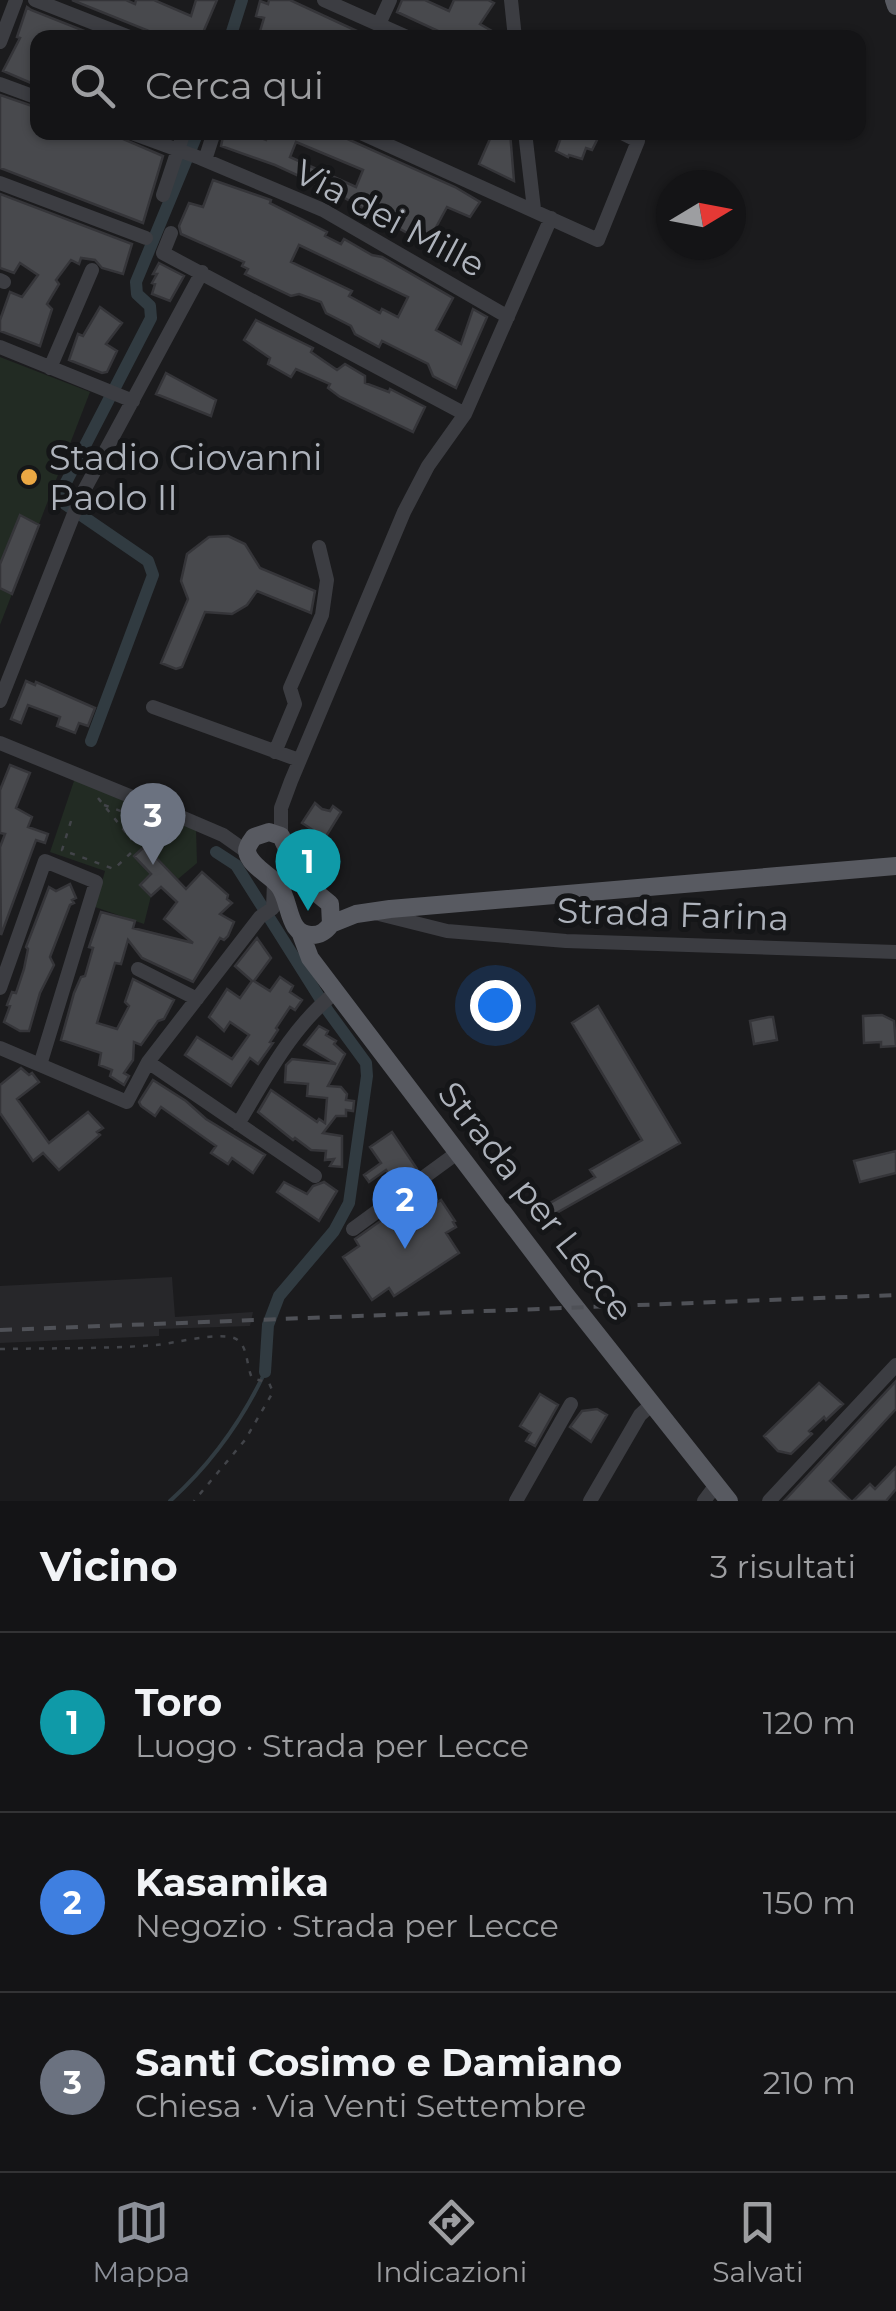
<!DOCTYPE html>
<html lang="it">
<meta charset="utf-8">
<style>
:root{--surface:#141416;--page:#1d1d1f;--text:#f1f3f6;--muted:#9d9ea1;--line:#333335;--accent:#8c9099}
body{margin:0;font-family:Montserrat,sans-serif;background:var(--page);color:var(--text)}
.compass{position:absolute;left:656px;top:170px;width:90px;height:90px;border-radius:50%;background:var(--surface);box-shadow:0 2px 8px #0004;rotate:80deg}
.you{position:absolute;left:495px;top:1005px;width:35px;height:35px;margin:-25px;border:8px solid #fff;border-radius:50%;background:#1a73e8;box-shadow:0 0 0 15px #1a73e833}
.badge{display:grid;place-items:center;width:65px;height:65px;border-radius:50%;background:var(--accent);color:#fff;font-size:32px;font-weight:700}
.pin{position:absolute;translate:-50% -82px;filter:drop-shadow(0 2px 5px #0008)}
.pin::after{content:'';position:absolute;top:52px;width:35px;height:30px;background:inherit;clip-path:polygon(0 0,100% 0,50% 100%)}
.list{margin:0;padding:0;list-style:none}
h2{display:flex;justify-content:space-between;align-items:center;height:130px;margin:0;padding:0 40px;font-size:42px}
h2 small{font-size:32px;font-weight:400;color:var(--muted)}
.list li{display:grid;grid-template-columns:65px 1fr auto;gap:30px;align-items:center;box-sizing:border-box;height:180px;padding:0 40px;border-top:2px solid var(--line)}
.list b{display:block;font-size:38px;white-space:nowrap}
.list p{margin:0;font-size:32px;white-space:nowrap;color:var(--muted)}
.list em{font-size:32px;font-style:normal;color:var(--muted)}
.icon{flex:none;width:55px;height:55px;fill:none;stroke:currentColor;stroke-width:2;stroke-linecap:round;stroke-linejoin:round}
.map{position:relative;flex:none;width:896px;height:1501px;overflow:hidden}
.search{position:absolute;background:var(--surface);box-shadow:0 2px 8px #0004;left:30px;right:30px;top:30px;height:110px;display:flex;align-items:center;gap:25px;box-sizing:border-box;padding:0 35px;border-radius:20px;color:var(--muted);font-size:38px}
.sheet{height:670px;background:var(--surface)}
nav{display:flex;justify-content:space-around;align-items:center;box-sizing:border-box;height:140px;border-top:2px solid var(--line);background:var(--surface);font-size:28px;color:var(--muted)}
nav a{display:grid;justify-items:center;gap:5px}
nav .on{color:var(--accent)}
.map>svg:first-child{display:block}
.built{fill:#27272a}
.green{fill:#222b23}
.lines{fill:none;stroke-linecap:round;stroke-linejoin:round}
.stream{stroke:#313b41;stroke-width:4}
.canal{stroke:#313b41;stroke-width:12}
.building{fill:#48494d;stroke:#353539;stroke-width:2.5;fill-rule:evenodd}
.path{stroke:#424449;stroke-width:2.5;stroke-dasharray:5 8;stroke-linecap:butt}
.minor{stroke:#3c3d42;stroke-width:14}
.major{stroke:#585a61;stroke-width:18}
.rail{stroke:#4f5157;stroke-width:4;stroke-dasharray:12 10;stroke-linecap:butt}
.poi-dot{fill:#eba844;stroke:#151618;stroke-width:4}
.labels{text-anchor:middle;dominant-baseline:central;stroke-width:10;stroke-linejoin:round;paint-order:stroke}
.street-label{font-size:35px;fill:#aeb3bc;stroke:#151618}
.poi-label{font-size:35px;fill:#aeb3bc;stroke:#151618;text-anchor:start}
</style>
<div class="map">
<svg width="896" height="1501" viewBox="0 0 896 1501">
<rect width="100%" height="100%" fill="#1b1b1d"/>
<path class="built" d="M172,1277L175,1317L253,1312L250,1326L159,1329V1336L0,1343V1286Z"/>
<path class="green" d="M0,357L90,392L0,625Z
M75,778L196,828L197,863L178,879L145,846L135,855L151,874L140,885L151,896L144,924L95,907L105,871L50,852Z"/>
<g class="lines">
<path class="stream" d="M170,1501C211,1464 241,1423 265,1372"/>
<path class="canal" d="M230,38L242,0
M91,741L153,575L148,561L65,504L61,492L151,318L150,306L137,294L136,282L198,132
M216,852L236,865L328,1011L366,1063L367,1076L349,1203L334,1231L279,1296L268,1325L265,1372"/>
</g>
<path class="building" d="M72,0H126L135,4L136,0H154L191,16L196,0H217L202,35L196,33L194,38H166Z
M269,0H290L372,38H321L302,32L299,38H258L264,18L256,16L260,1L268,4Z
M402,0H425L449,11L454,0H488L494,3L480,24L504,38H453L397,12Z
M27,7L31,10L102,38H38V55L33,65L38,67V86L3,71L20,38L17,37Z
M0,95L38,108V132H107L163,156L143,223L0,168Z
M245,132L266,140L269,132H332L455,187L480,202L470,217L447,207L427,244L332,191L275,165L221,146L224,132ZM296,142L363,170L356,187L290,157Z
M493,132H510L514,181L479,164Z
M563,132H585L598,138L592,150L586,148L582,159L569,155L568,157L556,151Z
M213,180L271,200L270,203L327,232L325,236L341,244L344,239L372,255L382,257L453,298L436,330L461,344L473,309L487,317L456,388L433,376L428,364L382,341L379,347L355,334L351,326L326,313L321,302L299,294L291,296L245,274L248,269L242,266L244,262L181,234L179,226L189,203L203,207ZM299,245L408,297L398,317L382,309L380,313L349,296L352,291L291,262Z
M0,194L132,244L123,274L102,268L95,260L81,258L79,264L71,260L56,280L59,284L47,304L52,309L40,346L0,331V320L10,292L22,297L38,275L20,263L14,273L0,268Z
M159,263L184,276L170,301L152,294L155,284L152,283L157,274H153Z
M100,307L122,323L106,344L117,351L107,372L102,373L69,360L78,334L83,336Z
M256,320L313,348L311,352L337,370L345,364L365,376V383L389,392L390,389L425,407L413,432L340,397L328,388L330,384L296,369L291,377L268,364L270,358L244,340Z
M166,373L216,400L211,416L156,394Z
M20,515L39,525L12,594L0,588V564Z
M228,536L245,544L260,568L315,591L311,613L257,591L247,605L232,614L205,612L182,667L176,669L161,663L188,599L181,581L187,554L209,537Z
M26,681L35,685L36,682L95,708L88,726L79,723L75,733L57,726L60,717L28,705L21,723L11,719Z
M10,765L30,773L16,808L32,817L28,827L48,834L45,843L36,840L1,935L0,847L5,834L0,833V790Z
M315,803L322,809L330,811L333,806L341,812L325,838L302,823Z
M145,846L186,889L202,872L228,895L227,899L232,903L220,914L234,922L228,936L224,940L220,938L193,982L142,958L128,940L121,964L115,963L97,1023L117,1029L129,1006L125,1002L133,979L174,1000L164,1019L158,1021L141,1045L134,1042L133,1060L124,1073L129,1076L124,1085L110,1076L112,1070L99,1065L101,1053L61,1040L74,993L81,977L85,976L93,948L89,947L101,912L135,921L133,928L193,943L164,919L177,902L161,887L151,896L140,885L151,874L134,856Z
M70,884L76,898L72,900L74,903L70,905L50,957L54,965L40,993L29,1031H20L4,1022L10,1006L7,1005L12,992L16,993L24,969L28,949L26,947L49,887L56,891Z
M257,938L271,958L254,981L270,991L280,977L293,986L290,992L302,1000L295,1010L290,1007L276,1028L278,1030L270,1042L273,1043L258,1064L250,1058L231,1086L185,1055L197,1037L232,1059L249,1035L230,1022L224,1031L209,1017L227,989L240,998L252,981L235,966Z
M598,1006L680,1143L551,1216L545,1206L595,1177L590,1170L642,1140L572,1023Z
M882,1015L894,1021L896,1046L881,1047V1042L864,1043L863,1016Z
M769,1017H773L777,1040L754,1044L750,1021Z
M319,1026L328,1031L326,1035L336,1041L334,1044L345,1054L328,1086L341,1087L347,1094L346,1100L354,1101L353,1111L346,1110V1116H336L323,1133L342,1136V1167L330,1166L334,1159L325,1160L326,1151L311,1150L295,1138L293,1140L258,1112L271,1090L317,1122L319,1119L325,1123L327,1098L307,1096L308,1084L285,1082L286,1065L292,1059L336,1064L304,1045Z
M21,1068L29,1075L32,1073L39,1082L17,1099L49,1143L88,1112L103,1128L97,1132L100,1135L59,1170L43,1153L33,1161L0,1113V1085Z
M153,1080L186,1101L206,1119L265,1155L253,1173L232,1158L228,1164L211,1153L216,1146L161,1107L155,1116L141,1106L139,1102Z
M392,1132L417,1169L396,1185L386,1170L369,1182L364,1175L381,1163L370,1147Z
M896,1151V1173L860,1182L854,1161Z
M284,1182L307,1194L313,1186L324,1182L337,1191L319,1221L277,1192Z
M420,1193L429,1207L441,1200L455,1221L453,1222L456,1227L446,1233L459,1253L394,1296L389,1288L372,1300L343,1257L359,1246L355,1239Z
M896,1381V1409L830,1481L851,1501H784Z
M819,1383L843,1404L826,1420L824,1417L809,1431L812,1434L791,1454L778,1451L764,1436Z
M540,1394L558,1405L535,1446L526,1441L531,1433L520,1426Z
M597,1409L607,1415L591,1442L570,1427L582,1411Z
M896,1467V1489L886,1501H853L870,1484L875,1489Z"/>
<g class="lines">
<path class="path" d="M98,798L132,840
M104,805L154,823
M71,821L62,850L114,869L132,852
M142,841L154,821
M0,1349C52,1348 105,1349 156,1345C176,1343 217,1332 234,1338C248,1343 246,1365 252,1378L269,1383L273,1392L245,1440L194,1501"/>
<path class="minor" d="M35,0L132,38
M324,0L409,38
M511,0L515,38
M379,24L390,0
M0,42L16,0
M0,84L38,98
M129,132L200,158L323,210L508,317
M359,132L598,240L638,141L620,132
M525,132L534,209
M205,160L214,132
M0,183L146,238
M163,195L184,132
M171,233L163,253L465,414
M0,280L4,282
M0,347L133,401
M50,368L92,270
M0,701L81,496L202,272
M153,707L299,760
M0,743L181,817L223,835L247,852
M275,752L295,704L290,688L322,615L327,580L319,547
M281,836V808L291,781L404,512L428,466L465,414L551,218
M375,913L447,931L566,941L896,952
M138,969L197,999
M0,988L45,861L96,882L40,1065
M0,1048L127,1102L148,1062L260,917L273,908L274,882
M148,1062L315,1176
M238,1124C266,1078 292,1026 336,992
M353,1229L457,1153
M516,1501L571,1404
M590,1501L640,1415L652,1404
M704,1501L716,1485
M769,1501L896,1365"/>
<path class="major" d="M894,0L896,6
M269,832L281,836L302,881L330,904L331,924C326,931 321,935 312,935C287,936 291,901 279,886C271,875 249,866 247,851C247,846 251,841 254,837Z
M331,924L356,914L390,909L896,866
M301,934L310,958L565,1294L729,1501"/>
<path class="rail" d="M0,1330L896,1295"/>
</g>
<circle class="poi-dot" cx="29" cy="477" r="10"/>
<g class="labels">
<g class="street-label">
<text transform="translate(390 218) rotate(28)">Via dei Mille</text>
<text transform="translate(673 914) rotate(2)">Strada Farina</text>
<text transform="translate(536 1201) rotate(52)">Strada per Lecce</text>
</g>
<g class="poi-label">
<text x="49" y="457">Stadio Giovanni<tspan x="49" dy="40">Paolo II</tspan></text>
</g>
</g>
</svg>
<svg class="compass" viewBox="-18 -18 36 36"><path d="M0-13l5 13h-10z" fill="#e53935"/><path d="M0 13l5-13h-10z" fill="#9d9ea1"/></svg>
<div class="you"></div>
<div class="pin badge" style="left:308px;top:911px;background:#0f9aa8">1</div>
<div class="pin badge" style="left:405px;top:1249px;background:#3f7fe0">2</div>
<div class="pin badge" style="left:153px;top:865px;background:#6b7280">3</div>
<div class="search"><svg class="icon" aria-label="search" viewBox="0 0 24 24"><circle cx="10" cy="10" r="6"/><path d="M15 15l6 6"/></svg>Cerca qui</div>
</div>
<section class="sheet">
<h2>Vicino<small>3 risultati</small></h2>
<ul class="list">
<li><span class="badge" style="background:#0f9aa8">1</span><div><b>Toro</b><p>Luogo · Strada per Lecce</p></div><em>120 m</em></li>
<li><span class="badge" style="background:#3f7fe0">2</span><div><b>Kasamika</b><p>Negozio · Strada per Lecce</p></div><em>150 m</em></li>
<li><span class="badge" style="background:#6b7280">3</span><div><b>Santi Cosimo e Damiano</b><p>Chiesa · Via Venti Settembre</p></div><em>210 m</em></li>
</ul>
</section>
<nav>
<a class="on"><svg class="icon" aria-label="map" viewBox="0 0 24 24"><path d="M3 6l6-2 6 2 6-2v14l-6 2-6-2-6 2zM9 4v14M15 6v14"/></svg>Mappa</a>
<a><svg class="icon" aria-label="directions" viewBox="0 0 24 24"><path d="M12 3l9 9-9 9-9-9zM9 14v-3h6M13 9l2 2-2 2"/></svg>Indicazioni</a>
<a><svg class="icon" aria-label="saved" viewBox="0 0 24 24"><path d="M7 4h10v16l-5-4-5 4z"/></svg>Salvati</a>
</nav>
